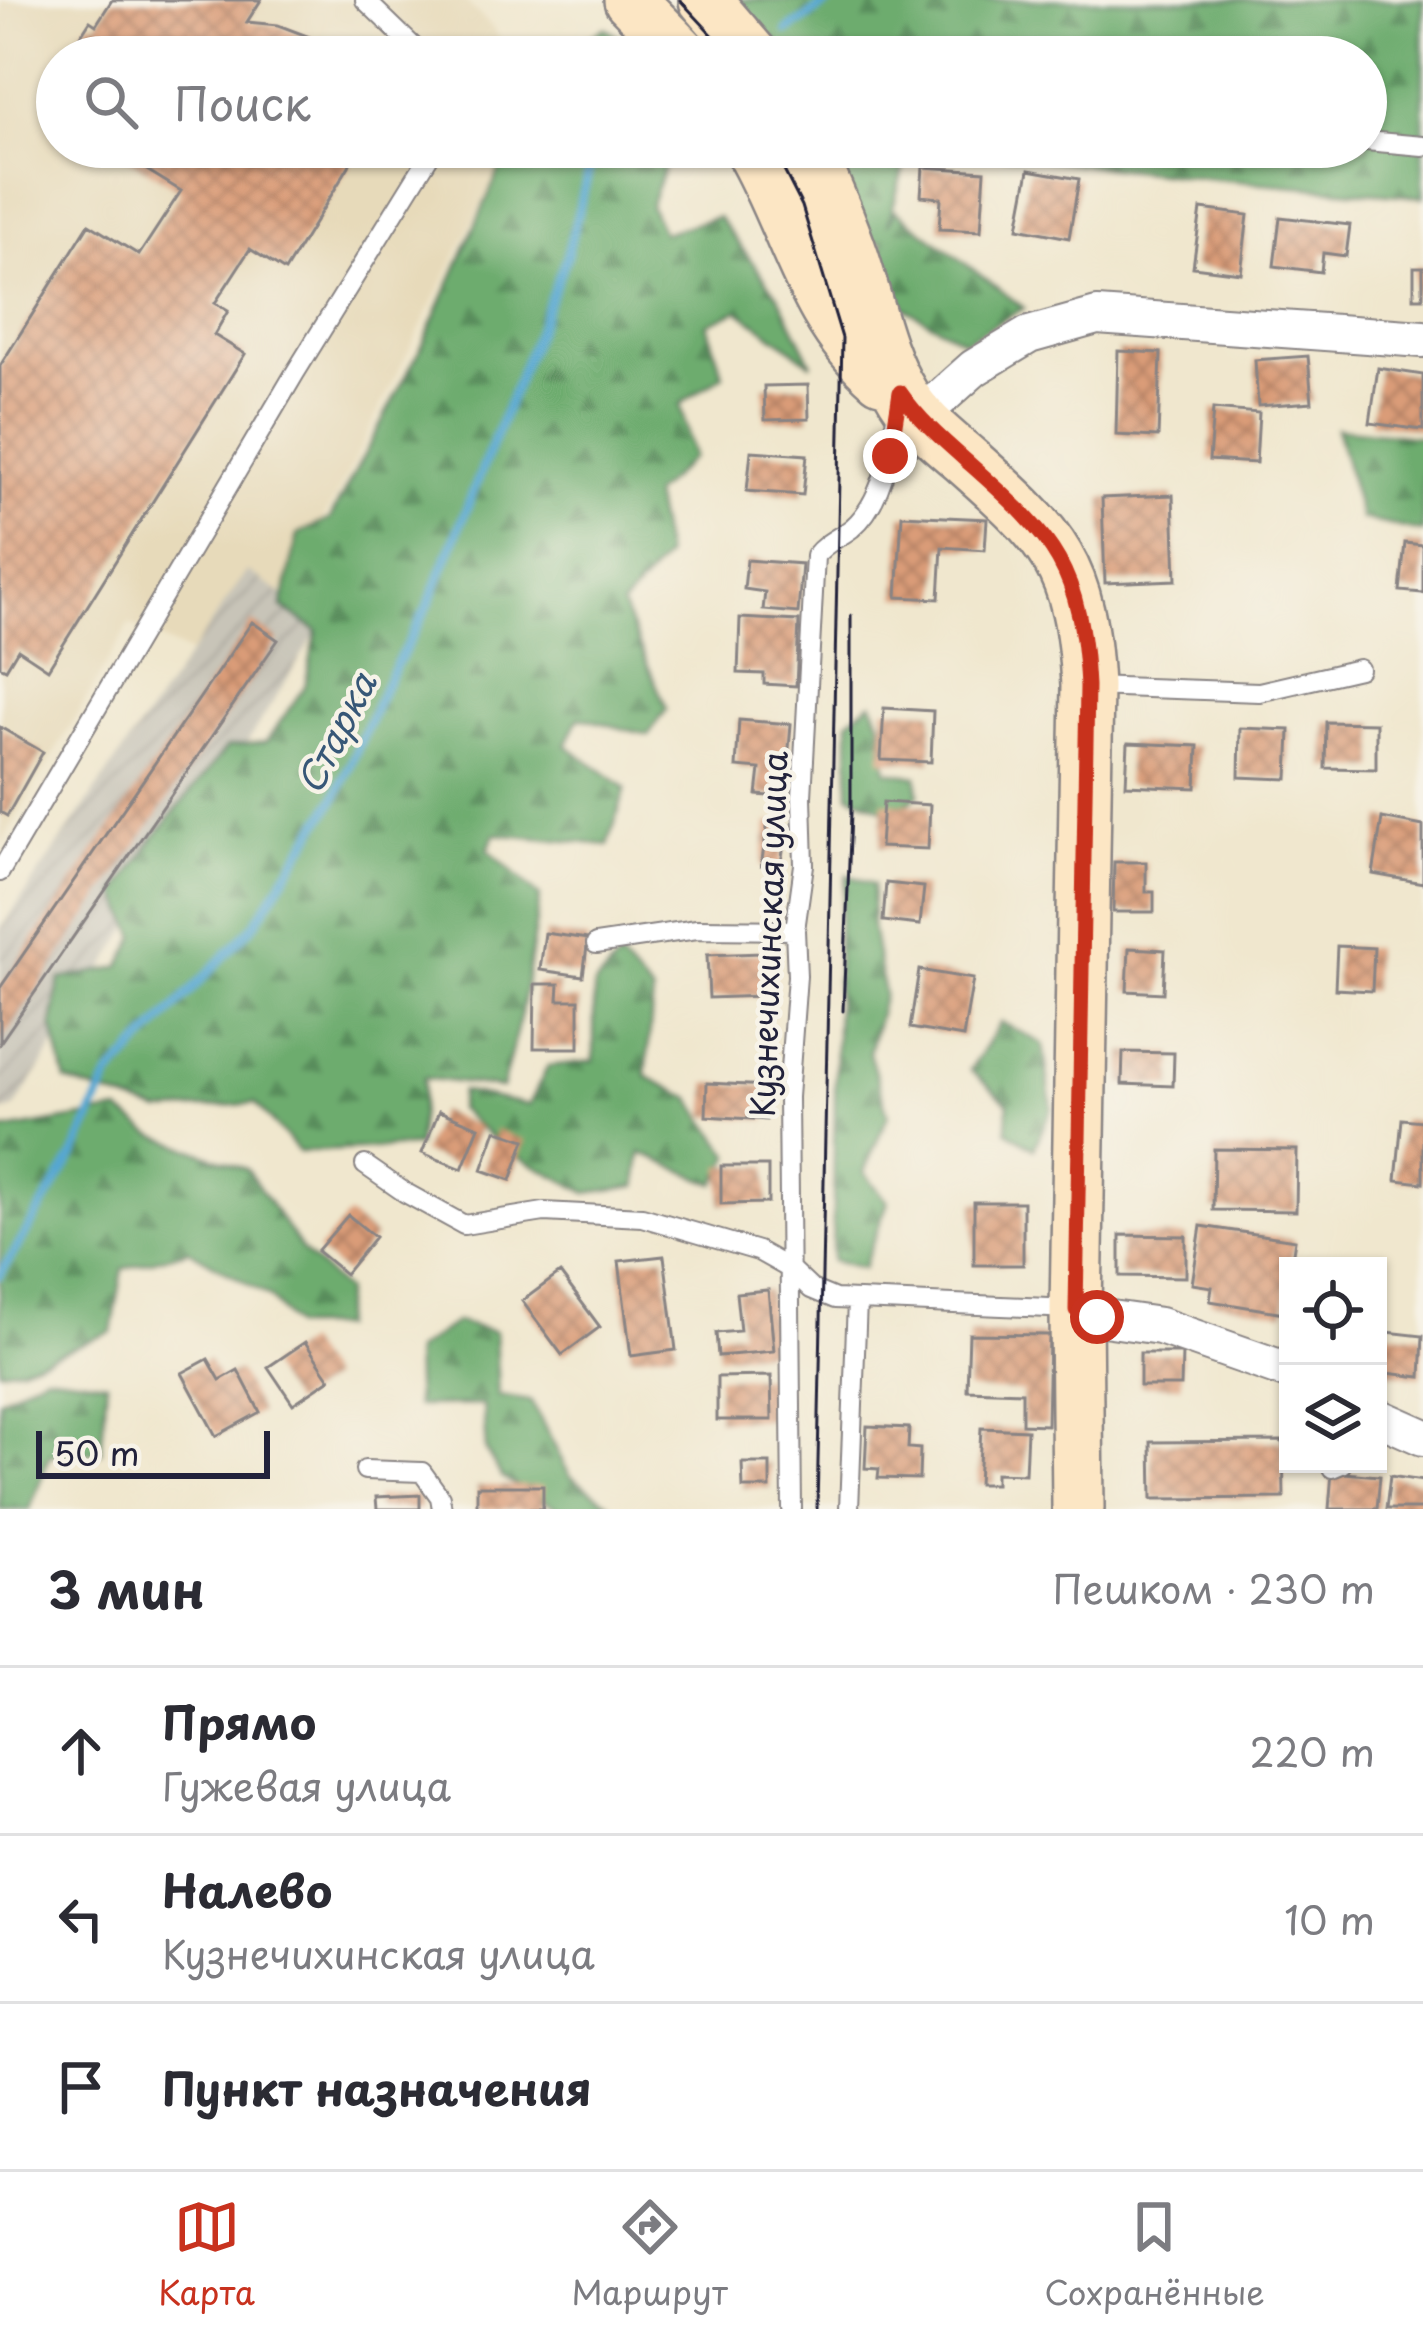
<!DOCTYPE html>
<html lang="ru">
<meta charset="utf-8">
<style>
:root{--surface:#fff;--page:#f7f7f7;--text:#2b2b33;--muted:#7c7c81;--line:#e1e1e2;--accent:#c8321e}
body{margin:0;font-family:"Playpen Sans",sans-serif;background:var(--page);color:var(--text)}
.controls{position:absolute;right:36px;bottom:36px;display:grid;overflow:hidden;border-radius:0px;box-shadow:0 3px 9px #0004}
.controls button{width:108px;height:108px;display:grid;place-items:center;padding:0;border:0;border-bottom:3px solid var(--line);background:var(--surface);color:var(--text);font:60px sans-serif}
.scale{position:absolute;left:36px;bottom:30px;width:234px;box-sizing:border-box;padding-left:12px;border:6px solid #22223b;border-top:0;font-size:33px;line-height:42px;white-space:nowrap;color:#22223b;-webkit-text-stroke:9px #f7f3e8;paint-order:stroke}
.stop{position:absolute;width:36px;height:36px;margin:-27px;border:9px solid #c8321e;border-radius:50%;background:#fff}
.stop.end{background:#c8321e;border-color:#fff;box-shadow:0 3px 12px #0008}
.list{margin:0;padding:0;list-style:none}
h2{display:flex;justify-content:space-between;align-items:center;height:156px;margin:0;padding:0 48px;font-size:51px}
h2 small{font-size:39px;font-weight:400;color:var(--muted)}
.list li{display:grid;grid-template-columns:78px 1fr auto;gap:36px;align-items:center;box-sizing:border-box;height:168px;padding:0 48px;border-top:3px solid var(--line)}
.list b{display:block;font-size:45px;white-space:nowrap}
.list p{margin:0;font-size:39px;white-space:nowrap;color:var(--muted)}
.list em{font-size:39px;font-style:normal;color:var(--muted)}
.icon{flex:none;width:66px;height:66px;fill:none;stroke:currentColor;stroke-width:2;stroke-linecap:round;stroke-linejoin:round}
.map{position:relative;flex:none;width:1423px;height:1509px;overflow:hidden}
.search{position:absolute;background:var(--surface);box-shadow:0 3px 9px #0004;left:36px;right:36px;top:36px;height:132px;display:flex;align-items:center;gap:30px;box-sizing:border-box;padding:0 42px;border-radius:66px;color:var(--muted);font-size:45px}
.sheet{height:660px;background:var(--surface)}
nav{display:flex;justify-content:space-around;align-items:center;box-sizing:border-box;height:168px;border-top:3px solid var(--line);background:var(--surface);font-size:33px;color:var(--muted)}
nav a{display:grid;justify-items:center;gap:6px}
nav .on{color:var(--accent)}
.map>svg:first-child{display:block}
.built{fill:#e7daba}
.industrial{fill:url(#industrial-furrows)}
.forest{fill:url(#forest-firs);stroke:#486754;stroke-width:3}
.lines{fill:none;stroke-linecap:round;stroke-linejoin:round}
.stream{stroke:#56a7d1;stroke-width:9}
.building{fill:url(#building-cross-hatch)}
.lane-casing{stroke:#898484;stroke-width:22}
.street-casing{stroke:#898484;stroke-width:40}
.secondary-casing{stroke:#898484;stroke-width:56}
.lane{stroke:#fff;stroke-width:18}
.street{stroke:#fff;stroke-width:36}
.secondary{stroke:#fce6c4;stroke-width:51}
.tram{stroke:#22223b;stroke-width:3}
.route{stroke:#c8321e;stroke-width:15}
.labels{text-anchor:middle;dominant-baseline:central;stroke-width:9;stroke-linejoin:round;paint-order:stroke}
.street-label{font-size:33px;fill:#22223b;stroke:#f7f3e8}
.water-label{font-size:36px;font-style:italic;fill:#375777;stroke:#f7f3e8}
</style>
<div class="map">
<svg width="1423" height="1509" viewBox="0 0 1423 1509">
<defs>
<pattern id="industrial-furrows" width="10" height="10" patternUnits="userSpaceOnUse" patternTransform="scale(3)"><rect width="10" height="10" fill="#c8c4b8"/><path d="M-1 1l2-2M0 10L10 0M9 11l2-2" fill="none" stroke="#aca89f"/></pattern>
<pattern id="forest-firs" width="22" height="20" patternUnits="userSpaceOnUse" patternTransform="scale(3)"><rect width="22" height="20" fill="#6dac6e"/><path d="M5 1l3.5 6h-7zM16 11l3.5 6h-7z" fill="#598c5c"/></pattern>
<pattern id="building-cross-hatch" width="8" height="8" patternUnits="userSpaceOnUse" patternTransform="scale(3)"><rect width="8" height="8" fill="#da9c78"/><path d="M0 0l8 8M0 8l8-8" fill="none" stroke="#b07f64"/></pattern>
</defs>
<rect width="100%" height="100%" fill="#f7f3e8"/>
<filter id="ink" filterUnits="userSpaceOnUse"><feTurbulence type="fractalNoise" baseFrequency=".00833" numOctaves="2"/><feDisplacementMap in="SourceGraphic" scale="24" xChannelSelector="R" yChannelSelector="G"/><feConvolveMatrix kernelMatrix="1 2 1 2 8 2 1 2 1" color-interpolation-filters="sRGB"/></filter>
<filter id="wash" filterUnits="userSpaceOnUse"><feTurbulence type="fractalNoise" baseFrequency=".004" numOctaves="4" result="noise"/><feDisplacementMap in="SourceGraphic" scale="48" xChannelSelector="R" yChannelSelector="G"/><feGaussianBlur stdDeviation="2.7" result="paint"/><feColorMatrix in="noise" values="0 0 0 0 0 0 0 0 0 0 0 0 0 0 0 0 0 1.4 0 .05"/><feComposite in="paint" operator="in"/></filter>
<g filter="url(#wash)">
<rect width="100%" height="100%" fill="#f0e7ce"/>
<path class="built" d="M0,0H464L492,27L512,57H57V147H510L338,493L281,593L247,572L190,654L130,624L0,846Z"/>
<path class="industrial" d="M247,571L324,621L15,1108L0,1113V930Z"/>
<path class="forest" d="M726,0H1423V197L1215,179L925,147H1366V57H779Z
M605,28L650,57H557V55Z
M526,147H672L650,206L663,233L718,217L779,297L812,364L738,310L707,324L723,375L680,404L693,457L653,495L665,557L622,606L667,709L648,735L579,717L566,745L626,788L608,845L495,834L488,849L540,897L521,1013L502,1088L424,1078L417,1146L299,1152L255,1103L161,1112L66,1081L52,1024L60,979L120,967L136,937L117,893L154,838L227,747L266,742L305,686L317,631L282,607L298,534L330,519L422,346L501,167Z
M828,147H909L888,225L895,210L1024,308L964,341L905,308L878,261L884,241L868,243Z
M1336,428L1423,437V532L1361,519Z
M872,702L880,721L887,771L917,776L919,795L893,813L849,794V720Z
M847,875L873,884L872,927L884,994L869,1053L888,1115L864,1172L888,1202L863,1268L832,1261L838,929Z
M619,958L653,994L646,1076L690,1098L731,1156L715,1184L641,1153L637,1186L587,1193L504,1149L458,1109L461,1091L529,1105L548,1066L594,1061V986Z
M1001,1022L1043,1044L1052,1108L1034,1148L1007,1131L1008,1103L970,1070Z
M119,1111L151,1134L246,1169L302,1250L345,1291L340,1327H294L270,1297L189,1250L123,1269L112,1332L21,1367L0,1370V1131Z
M456,1322L495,1332L498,1396L531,1401L570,1476L609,1503L588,1509H560L502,1478L486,1451L483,1405L416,1406L414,1351Z
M45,1374L107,1382L101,1452L50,1455L30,1509H0V1399Z"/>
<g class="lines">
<path class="stream" d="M787,31L832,0
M0,1275L74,1155L109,1077L254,925L336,797L385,685L427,608L566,258L590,166L602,147"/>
</g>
<g id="blocks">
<path class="building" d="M112,0H261L247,22L278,25L310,37L332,57H67L90,21L96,25Z
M129,147H356L349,166L285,271L250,249L215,303L228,311L214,335L245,354L48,669L18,649L6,669L0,666V366L89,224L139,255L181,191L124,156Z
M923,167L985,171L981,231L939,229L941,198L921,196Z
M1029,170L1079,179L1069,238L1018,228Z
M1201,209L1248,215L1241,273L1193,267Z
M1280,217L1350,225L1346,256L1323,253L1321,272L1274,266Z
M1414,267H1423V298H1414Z
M1118,351L1161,353L1158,437L1116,435Z
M1308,356L1312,402L1258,406L1255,360Z
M1378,368L1423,375V430L1370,423Z
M808,385L809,419L765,420L764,386Z
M1213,409L1259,413L1256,463L1209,460Z
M751,451L807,455L803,495L747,491Z
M1173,495L1176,580L1105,583L1102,498Z
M902,515L987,519L985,550L942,547L939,599L897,597Z
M1405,543L1423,545V593L1400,591Z
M747,560L802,564L798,613L763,610L765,592L744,589Z
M740,618L799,621L796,686L764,684V674L738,673Z
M252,622L278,640L0,1043V988Z
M884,708L933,711L931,762L881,760Z
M739,720L791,724L785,797L757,795L760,769L736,767Z
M1326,722L1376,723V769L1325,768Z
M0,727L43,752L7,816L0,812Z
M1240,728L1290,730L1288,779L1239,777Z
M1128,743L1198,746L1196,788L1126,785Z
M883,802L930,805L928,849L880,847Z
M1382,818L1423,826V883L1373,874Z
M768,822L787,826L780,869L761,866Z
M1114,862H1146V892H1154V912H1113Z
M886,883L924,887L920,925L883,921Z
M545,933L588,939L583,976L540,970Z
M1337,946L1374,948L1372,991L1335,989Z
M1129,948L1165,950L1163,993L1127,991Z
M761,953L763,996L709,998L707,955Z
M919,970L973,979L963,1037L910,1028Z
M535,984H559L558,1000H579V1048H534Z
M1123,1052L1174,1053L1173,1086L1122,1084Z
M707,1083L768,1086L766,1120L706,1116Z
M439,1111L479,1127L462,1169L422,1153Z
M1402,1119L1423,1121V1183L1396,1180Z
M496,1130L525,1140L511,1180L482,1170Z
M1214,1149L1297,1150L1296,1211L1213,1210Z
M721,1166H768V1203L721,1204Z
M974,1202H1023V1265H974Z
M348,1215L375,1237L345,1274L317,1251Z
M1201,1226L1295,1240L1291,1266H1288L1284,1313L1210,1301L1212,1287L1192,1284Z
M1120,1235L1186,1236V1277L1120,1276Z
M664,1256L676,1350L631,1356L619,1261Z
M560,1273L600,1327L562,1355L522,1301Z
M768,1290L774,1351L718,1356L716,1333L740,1331L736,1293Z
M1378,1331L1423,1336L1421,1377L1378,1372Z
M969,1334L1049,1335L1047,1425L1022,1424V1392L967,1390Z
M305,1342L330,1379L293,1404L268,1367Z
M1140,1353H1182L1181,1386H1140Z
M208,1359L220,1380L238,1370L260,1412L216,1436L182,1373Z
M771,1376L772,1420H717V1377Z
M867,1426L909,1428L908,1448L920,1449L919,1479L878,1478L879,1469L865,1468Z
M981,1428L1027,1430L1025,1474L995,1473V1484H978Z
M1283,1441L1284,1498L1152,1499L1151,1442Z
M742,1463H770V1488H743Z
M1332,1472L1380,1476L1377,1509H1329Z
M1390,1476L1423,1481V1509H1386Z
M477,1486H543V1509H477Z
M420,1495V1509H377L376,1497Z"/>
</g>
</g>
<g filter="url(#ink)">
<use href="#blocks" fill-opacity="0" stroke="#898484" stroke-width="3"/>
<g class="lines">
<g class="lane-casing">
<path id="lane" d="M365,0L424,57
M1366,141L1423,146
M1091,686L1259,692L1359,669
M0,872L295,373L435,147
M596,944L697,929L795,930
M365,1165L404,1192L464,1225L544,1212L642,1217L758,1251L790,1269L811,1289L835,1299L1072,1309
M1332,1468L1342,1464
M365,1470L422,1472L440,1497L442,1509
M792,1509L788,1097L797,976L795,930L804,865L802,797L815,556C826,542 839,538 852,528C885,500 891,445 898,406
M849,1509L857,1301"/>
</g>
<g class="street-casing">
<path id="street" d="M918,418L974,368L1029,335L1097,316L1423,339
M1076,1310L1097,1317L1160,1326L1288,1371
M1378,1417L1423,1437"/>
</g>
<g class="secondary-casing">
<path id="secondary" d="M630,0L686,57
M705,0L754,57
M749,147C795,225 810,316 881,377
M807,147C824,183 840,220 853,258C868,303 877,354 903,396C919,422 944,441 967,461C1054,538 1081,565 1087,686L1076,1310L1078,1509"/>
</g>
<use href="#lane" class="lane"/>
<use href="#street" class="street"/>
<use href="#secondary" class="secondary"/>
<path class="tram" d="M680,0L733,57
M772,147L802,206L842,338L817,1509
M843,1011L851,813V615"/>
</g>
</g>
<g class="lines" filter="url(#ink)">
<path class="route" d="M890,456L900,392C920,421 945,442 971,465C1056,540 1081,569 1087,686L1076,1310L1097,1317"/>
</g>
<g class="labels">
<g class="street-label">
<text transform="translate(767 934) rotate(-88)">Кузнечихинская улица</text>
</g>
<g class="water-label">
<text transform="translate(335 732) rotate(-63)">Старка</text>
</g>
</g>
</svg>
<div class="controls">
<button><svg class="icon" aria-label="locate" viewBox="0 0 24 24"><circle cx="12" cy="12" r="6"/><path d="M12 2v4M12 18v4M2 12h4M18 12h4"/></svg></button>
<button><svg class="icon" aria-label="layers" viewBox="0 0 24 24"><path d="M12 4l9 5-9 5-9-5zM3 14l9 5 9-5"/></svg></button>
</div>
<div class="scale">50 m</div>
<div class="stop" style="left:1097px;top:1317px"></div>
<div class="stop end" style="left:890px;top:456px"></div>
<div class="search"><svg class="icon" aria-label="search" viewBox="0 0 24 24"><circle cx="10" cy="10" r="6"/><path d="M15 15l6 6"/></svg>Поиск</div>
</div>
<section class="sheet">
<h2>3 мин<small>Пешком · 230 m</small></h2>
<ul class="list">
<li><svg class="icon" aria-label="ahead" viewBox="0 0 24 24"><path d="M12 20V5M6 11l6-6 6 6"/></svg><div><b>Прямо</b><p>Гужевая улица</p></div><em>220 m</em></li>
<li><svg class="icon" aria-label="left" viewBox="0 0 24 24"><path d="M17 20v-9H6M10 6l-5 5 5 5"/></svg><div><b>Налево</b><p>Кузнечихинская улица</p></div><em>10 m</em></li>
<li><svg class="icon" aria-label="arrive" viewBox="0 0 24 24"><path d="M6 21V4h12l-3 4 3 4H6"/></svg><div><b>Пункт назначения</b></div></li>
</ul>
</section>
<nav>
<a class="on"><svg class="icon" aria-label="map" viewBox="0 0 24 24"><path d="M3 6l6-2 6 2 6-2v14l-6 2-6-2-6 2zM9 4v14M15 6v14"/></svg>Карта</a>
<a><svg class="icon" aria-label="directions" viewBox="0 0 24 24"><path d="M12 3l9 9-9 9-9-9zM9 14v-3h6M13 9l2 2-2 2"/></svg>Маршрут</a>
<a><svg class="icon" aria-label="saved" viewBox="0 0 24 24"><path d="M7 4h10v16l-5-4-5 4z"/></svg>Сохранённые</a>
</nav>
